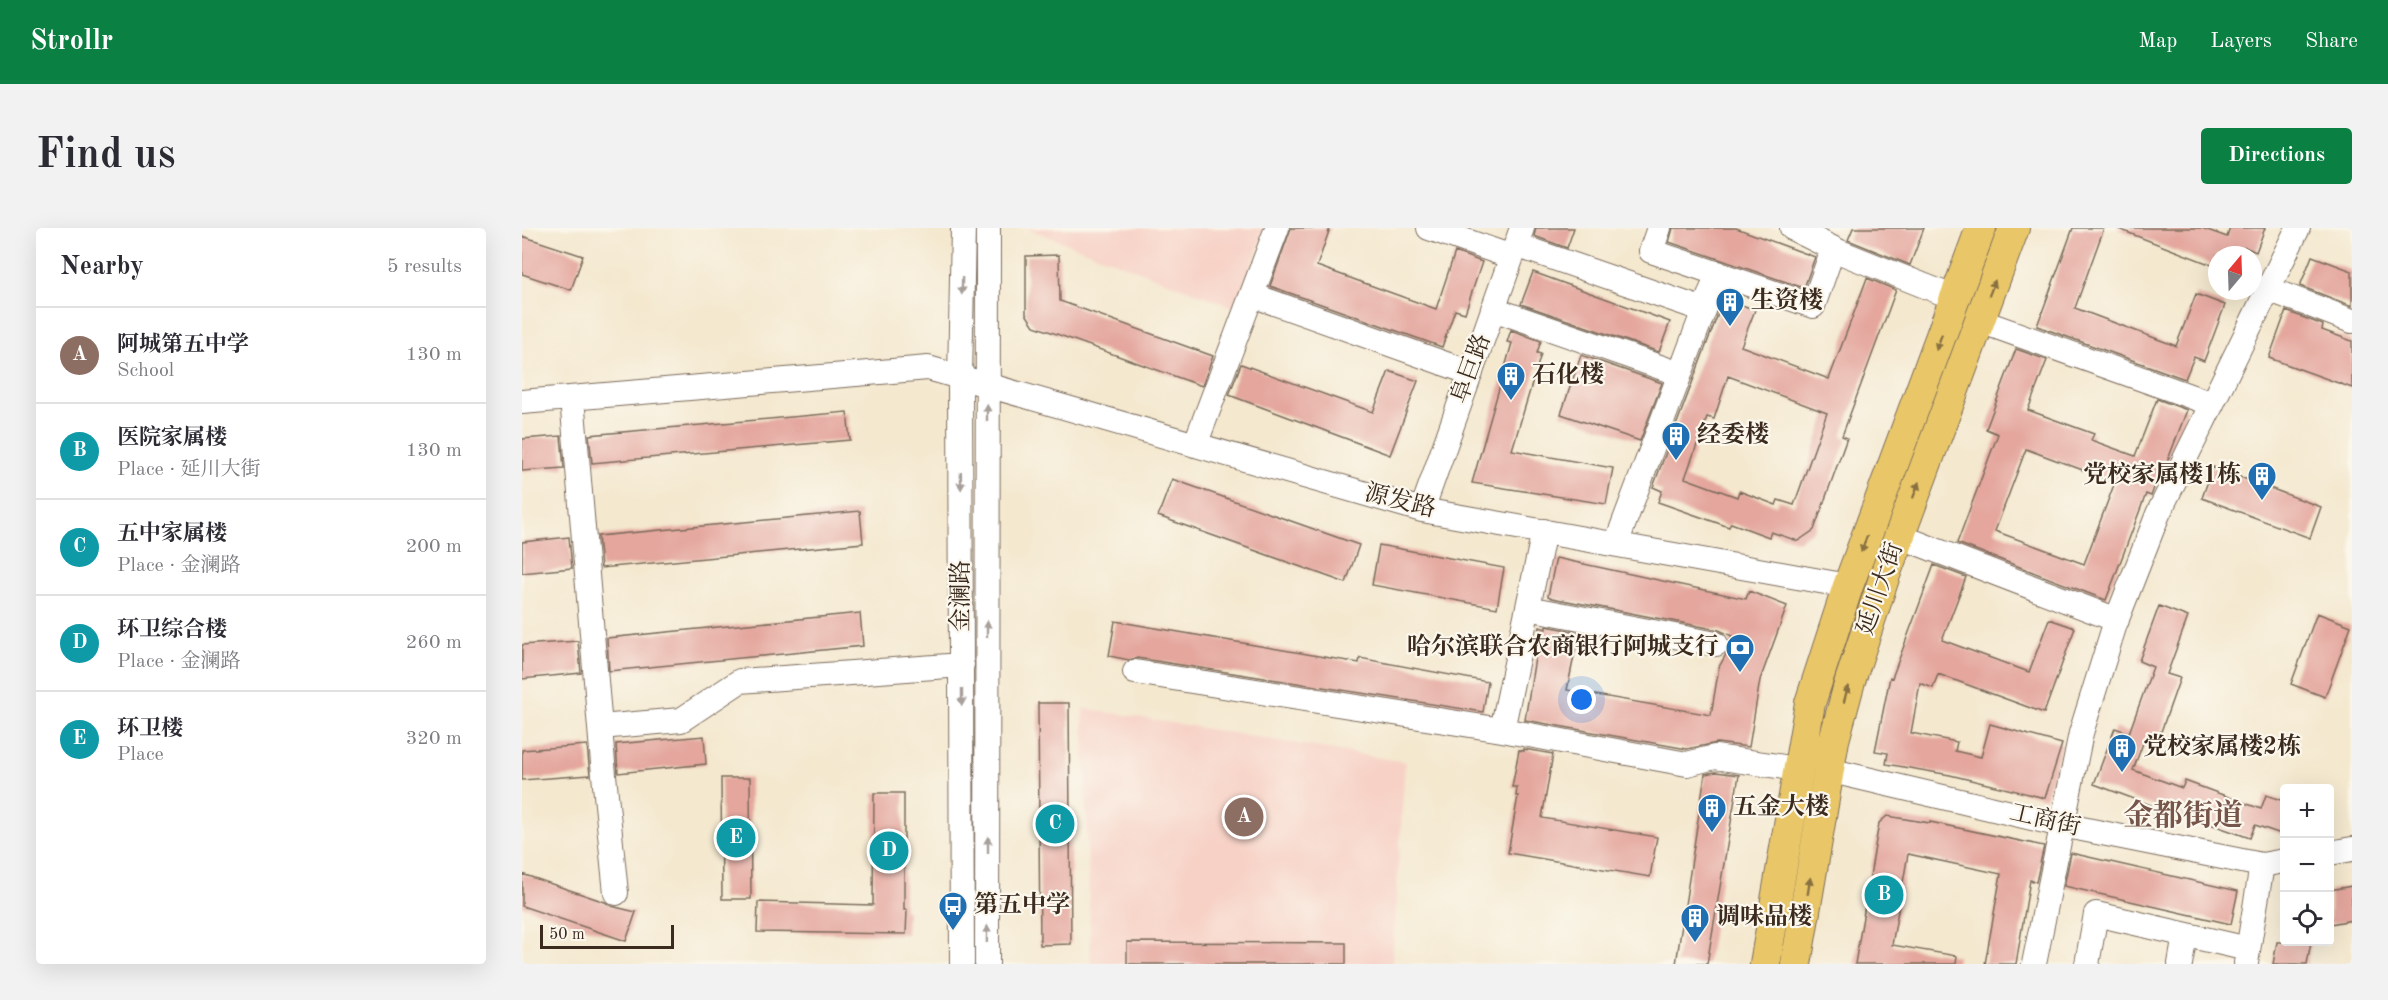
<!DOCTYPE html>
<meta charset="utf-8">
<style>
:root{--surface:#fff;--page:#f2f2f3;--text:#2b2b33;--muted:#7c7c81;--line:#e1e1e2;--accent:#0b8043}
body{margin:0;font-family:"Old Standard TT","Noto Serif SC",serif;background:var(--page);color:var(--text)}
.controls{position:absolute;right:18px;bottom:18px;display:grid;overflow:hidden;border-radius:6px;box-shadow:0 6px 24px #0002}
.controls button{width:54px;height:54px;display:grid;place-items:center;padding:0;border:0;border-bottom:2px solid var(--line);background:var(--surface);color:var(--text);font:30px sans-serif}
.compass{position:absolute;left:1686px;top:18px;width:54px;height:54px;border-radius:50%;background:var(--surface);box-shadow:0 6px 24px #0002;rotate:19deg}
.scale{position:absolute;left:18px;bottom:15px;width:134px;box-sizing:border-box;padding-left:6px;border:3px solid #3b2a1e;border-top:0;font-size:16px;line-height:21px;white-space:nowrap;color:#3b2a1e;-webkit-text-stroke:4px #fbf7ec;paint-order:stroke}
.you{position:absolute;left:1060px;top:472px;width:21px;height:21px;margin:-15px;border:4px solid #fff;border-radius:50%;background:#1a73e8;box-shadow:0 0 0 9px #1a73e833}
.badge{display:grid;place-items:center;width:39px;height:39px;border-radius:50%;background:var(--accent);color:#fff;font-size:20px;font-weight:700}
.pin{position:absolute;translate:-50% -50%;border:3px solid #fff;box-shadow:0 2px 6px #0006}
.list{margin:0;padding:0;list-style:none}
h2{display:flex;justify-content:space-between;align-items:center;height:78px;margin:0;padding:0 24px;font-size:26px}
h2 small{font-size:20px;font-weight:400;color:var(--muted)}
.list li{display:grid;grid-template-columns:39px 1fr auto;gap:18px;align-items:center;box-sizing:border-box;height:96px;padding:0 24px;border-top:2px solid var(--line)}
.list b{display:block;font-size:22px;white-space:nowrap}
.list p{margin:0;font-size:20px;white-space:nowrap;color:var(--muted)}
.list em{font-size:20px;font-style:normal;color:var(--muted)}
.icon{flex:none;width:33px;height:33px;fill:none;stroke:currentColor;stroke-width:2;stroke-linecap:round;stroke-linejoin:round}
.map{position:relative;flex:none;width:1830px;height:736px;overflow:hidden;border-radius:6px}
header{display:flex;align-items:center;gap:36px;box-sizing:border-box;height:84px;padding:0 30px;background:var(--accent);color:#fff}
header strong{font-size:28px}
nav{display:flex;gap:33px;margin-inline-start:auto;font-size:21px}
.intro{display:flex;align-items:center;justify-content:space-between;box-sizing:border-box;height:144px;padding:0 36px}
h1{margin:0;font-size:42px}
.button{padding:15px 27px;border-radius:6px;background:var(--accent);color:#fff;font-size:21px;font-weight:700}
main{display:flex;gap:36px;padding:0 36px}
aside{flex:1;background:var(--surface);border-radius:6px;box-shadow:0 6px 24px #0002}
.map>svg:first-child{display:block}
.built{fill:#f7d1c6}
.building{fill:#e4a69d;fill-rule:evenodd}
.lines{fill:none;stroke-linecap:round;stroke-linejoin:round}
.minor-casing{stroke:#7c6c5c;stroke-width:26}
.major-casing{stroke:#7c6c5c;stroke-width:32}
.minor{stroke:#fff;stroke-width:24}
.major{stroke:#e9c769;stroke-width:30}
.oneway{fill:#a79f9a}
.oneway2{fill:#897140}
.labels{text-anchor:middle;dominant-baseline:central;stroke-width:4.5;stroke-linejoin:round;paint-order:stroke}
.poi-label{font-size:24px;font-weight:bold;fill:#3b2a1e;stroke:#fbf7ec;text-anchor:start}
.street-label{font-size:24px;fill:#3b2a1e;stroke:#fbf7ec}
.district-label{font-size:30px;font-weight:bold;fill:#76554a;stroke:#fbf7ec}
</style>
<header>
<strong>Strollr</strong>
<nav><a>Map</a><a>Layers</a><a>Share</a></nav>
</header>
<div class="intro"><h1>Find us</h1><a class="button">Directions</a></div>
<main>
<aside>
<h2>Nearby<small>5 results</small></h2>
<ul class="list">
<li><span class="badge" style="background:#8d6e63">A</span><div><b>阿城第五中学</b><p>School</p></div><em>130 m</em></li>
<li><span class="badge" style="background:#0f9aa8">B</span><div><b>医院家属楼</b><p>Place · 延川大街</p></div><em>130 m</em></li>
<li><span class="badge" style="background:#0f9aa8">C</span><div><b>五中家属楼</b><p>Place · 金澜路</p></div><em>200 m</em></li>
<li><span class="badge" style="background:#0f9aa8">D</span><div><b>环卫综合楼</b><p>Place · 金澜路</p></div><em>260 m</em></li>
<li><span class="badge" style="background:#0f9aa8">E</span><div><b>环卫楼</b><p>Place</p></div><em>320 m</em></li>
</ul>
</aside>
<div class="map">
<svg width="1830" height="736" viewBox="0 0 1830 736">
<rect width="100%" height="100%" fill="#fbf7ec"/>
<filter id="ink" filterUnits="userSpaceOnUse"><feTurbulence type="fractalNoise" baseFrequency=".0167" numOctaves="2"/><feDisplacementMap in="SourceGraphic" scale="12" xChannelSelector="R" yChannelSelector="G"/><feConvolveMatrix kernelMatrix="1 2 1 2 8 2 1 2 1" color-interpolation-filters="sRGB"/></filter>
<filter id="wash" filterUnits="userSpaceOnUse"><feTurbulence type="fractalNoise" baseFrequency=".008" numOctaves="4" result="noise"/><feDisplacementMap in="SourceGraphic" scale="24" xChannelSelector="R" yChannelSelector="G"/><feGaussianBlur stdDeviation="1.35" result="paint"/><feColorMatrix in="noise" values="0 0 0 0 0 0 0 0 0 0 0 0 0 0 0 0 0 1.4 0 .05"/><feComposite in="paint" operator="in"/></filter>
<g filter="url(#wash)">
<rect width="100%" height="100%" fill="#f4e8cf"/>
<path class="built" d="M504,0H744L714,80Z
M561,480L883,534L870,736H569Z"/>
<g id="blocks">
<path class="building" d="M769,0H808L795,38L914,81L933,24L960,34L943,85L933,82L920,119L748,58Z
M1014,0H1052L1045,20L1012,8Z
M1151,0H1214L1293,29L1282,60L1147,14Z
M1331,0H1402L1388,37L1326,12Z
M1551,0H1582L1553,80L1654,118L1674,66L1703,77L1682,133L1672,129L1663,151L1515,98Z
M1594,0H1680L1705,9L1708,0H1743L1734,24L1723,19L1720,27H1695V39Z
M0,8L61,28L49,62L0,46Z
M537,27L538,73L691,128L680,158L512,98L504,86V28Z
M1790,28L1830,43V78L1778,58Z
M1011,44L1148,94L1137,124L999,76Z
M1345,50L1374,62L1320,208L1325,210L1292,302L1276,313L1249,304L1247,309L1209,295L1207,299L1136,274L1140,263L1131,259L1202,70L1233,82L1219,118L1307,151ZM1206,148L1305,185L1272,277L1256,272L1254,277L1217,263L1215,269L1163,250L1185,189L1192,191Z
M1764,83L1801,97L1800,102L1830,113V160L1747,130Z
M989,102L1019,113L1015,125L1019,126L990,222L1091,240L1084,276L950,255L990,115L985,114Z
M1494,121L1525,132L1506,182L1572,206L1569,212L1613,228L1635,171L1665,182L1642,242L1639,241L1629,268L1624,266L1584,372L1435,315L1476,206L1464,201ZM1504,221L1593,254L1562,336L1473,303Z
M1059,127L1140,155L1118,213L1039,186Z
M719,136L851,184L867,143L896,153L868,227L707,167Z
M325,184L328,212L70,235L67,207Z
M39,208L42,240L0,243V211Z
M1691,239L1799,279L1788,310L1680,270Z
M650,251L837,317L824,355L636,288Z
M338,283L341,315L79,340L76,308Z
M47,309L50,340L0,345V314Z
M857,317L982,340L975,380L850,357Z
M1034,330L1224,371L1227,363L1265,378L1238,452L1227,519L1195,515L1165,521L1003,492L1018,399L1024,401V398L1057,404L1045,462L1189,487L1197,439L1208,419L1210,408L1197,402L1030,370L1026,368Z
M1412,337L1444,349L1420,412L1507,444L1527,391L1553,400L1522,485L1416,446L1411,460L1398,455L1389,505L1435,514L1433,523L1459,529L1468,496L1540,516L1523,570L1428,547L1364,536L1366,525L1353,523L1368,449L1370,450Z
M1637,378L1666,389L1645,446L1658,450L1635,515L1623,510L1611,542L1660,560L1663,553L1739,581L1744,567L1762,573V607L1733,597L1728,610L1651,583L1650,585L1572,556L1593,500L1607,505L1631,439L1617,433Z
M338,385L341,418L87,443L85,410Z
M1795,385L1829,398L1803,469L1769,456Z
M593,393L837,435L838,430L966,454L961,484L615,430L607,432L587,428Z
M56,413L59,445L0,451V417Z
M516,475H547L549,716L518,717Z
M182,508L184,536L96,545L94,516Z
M65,517L68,547L0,552V522Z
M1002,521L1031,526L1020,590L1135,609L1128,649L986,625L996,568H994L995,559H990L997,522L1002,523Z
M1194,544L1217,547L1185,736H1154L1183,546Z
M199,550H228L229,671H200Z
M352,565H382V682H385L384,706L235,704L236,674L351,677Z
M1365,588L1408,595V594L1522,618L1514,654L1508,652L1494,736H1463L1479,646L1386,626L1370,717L1435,728L1434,736H1333L1357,595Z
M1549,625L1716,663L1709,696L1542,658Z
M0,646L83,674L89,678L114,684L104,713L0,678Z
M1830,658V692L1808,696V662Z
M605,714L824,715V736H605Z
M1755,714H1789L1785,736H1751Z"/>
</g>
</g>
<g filter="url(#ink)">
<use href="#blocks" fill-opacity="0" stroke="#7c6c5c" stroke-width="1.5"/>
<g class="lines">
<g class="minor-casing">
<path id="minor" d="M907,0L990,29
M1137,0L1129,23L1291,78L1311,21
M1270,0L1318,24L1433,70
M994,17L1182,82
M1746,61L1830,93
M730,67L949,145
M971,81L1158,146
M1458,93L1690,176
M50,170L82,547L94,665
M0,174L406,140L900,282L1326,358
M673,217L755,0
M900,282L1000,0
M1377,308L1595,392
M1094,316L1196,45
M1006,380L1194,416
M613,444L980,502L1165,536L1193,529L1276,541
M78,499L159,492L218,453L440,437
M980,502L1022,303
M1306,542L1540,597L1740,637L1762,633
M1808,625L1830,621
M1724,735L1740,637
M440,736L438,150L441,0
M465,736L466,0
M1512,736L1559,505L1593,396L1636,286L1776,0
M1565,736L1574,686L1726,721
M1658,736L1663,707"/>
</g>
<g class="major-casing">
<path id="major" d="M1243,736L1288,475L1326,358L1459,0
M1274,736L1312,512L1328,453L1363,347L1492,0"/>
</g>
<use href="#minor" class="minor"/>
<use href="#major" class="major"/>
</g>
<defs><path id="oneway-solid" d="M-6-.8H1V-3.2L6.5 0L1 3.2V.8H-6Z" transform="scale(1.5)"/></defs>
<g class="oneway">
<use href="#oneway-solid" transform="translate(440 58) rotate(91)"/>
<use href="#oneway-solid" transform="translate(465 185) rotate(-90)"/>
<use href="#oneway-solid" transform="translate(439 253) rotate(89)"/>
<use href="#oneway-solid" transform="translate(465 401) rotate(-90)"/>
<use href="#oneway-solid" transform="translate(440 469) rotate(90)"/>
<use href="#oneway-solid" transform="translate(466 617) rotate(-90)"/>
<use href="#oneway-solid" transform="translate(465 706) rotate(-89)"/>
</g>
<g class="oneway2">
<use href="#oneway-solid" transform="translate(1470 60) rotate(-69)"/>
<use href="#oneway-solid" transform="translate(1417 114) rotate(110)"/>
<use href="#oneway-solid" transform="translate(1394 262) rotate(-70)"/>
<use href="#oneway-solid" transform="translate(1342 316) rotate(110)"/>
<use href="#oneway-solid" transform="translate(1324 466) rotate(-75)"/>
<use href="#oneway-solid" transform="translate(1287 658) rotate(-81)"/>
</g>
</g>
<defs>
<g id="building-pin" transform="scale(1.5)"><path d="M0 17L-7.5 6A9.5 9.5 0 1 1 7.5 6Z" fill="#1f6fb2" stroke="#fbf7ec"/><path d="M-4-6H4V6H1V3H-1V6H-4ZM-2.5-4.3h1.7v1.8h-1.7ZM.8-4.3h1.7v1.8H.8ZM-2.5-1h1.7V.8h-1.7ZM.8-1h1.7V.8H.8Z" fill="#fff"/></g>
<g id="bank-pin" transform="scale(1.5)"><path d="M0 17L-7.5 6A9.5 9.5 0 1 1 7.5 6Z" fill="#1f6fb2" stroke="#fbf7ec"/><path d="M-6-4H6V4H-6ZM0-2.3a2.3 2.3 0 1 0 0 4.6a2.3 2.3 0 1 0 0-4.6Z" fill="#fff"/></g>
<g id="bus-pin" transform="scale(1.5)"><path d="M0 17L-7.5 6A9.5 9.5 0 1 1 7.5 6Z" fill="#1f6fb2" stroke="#fbf7ec"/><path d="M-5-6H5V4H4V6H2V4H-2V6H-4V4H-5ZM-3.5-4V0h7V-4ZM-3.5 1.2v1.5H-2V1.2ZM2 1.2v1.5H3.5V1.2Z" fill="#fff"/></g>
</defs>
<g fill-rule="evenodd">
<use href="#building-pin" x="1208" y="74"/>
<use href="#building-pin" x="989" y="148"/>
<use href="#building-pin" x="1154" y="208"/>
<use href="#building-pin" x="1740" y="248"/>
<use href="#bank-pin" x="1218" y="420"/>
<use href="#building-pin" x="1600" y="520"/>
<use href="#building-pin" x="1190" y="580"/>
<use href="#bus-pin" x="431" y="678"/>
<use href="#building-pin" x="1173" y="690"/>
</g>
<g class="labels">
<g class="poi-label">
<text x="1229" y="74">生资楼</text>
<text x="1010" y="148">石化楼</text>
<text x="1175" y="208">经委楼</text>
<text x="1719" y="248" text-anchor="end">党校家属楼1栋</text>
<text x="1197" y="420" text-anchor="end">哈尔滨联合农商银行阿城支行</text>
<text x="1621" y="520">党校家属楼2栋</text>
<text x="1211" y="580">五金大楼</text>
<text x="452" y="678">第五中学</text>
<text x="1194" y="690">调味品楼</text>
</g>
<g class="street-label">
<text transform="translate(950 141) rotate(-70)">阜巨路</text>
<text transform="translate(878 274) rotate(14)">源发路</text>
<text transform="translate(1359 361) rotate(-71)">延川大街</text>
<text transform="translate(440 368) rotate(-90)">金澜路</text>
<text transform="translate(1523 593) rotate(13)">工商街</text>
</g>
<g class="district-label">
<text x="1661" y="589">金都街道</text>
</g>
</g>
</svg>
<div class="controls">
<button>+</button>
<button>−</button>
<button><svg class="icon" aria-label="locate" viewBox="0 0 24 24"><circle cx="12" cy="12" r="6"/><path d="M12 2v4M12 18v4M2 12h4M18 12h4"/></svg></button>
</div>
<svg class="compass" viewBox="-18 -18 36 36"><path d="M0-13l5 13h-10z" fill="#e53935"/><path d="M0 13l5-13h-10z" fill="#7c7c81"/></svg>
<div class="scale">50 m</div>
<div class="you"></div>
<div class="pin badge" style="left:722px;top:589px;background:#8d6e63">A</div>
<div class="pin badge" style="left:1362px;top:667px;background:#0f9aa8">B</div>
<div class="pin badge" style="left:533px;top:596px;background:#0f9aa8">C</div>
<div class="pin badge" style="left:367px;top:623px;background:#0f9aa8">D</div>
<div class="pin badge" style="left:214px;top:610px;background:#0f9aa8">E</div>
</div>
</main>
